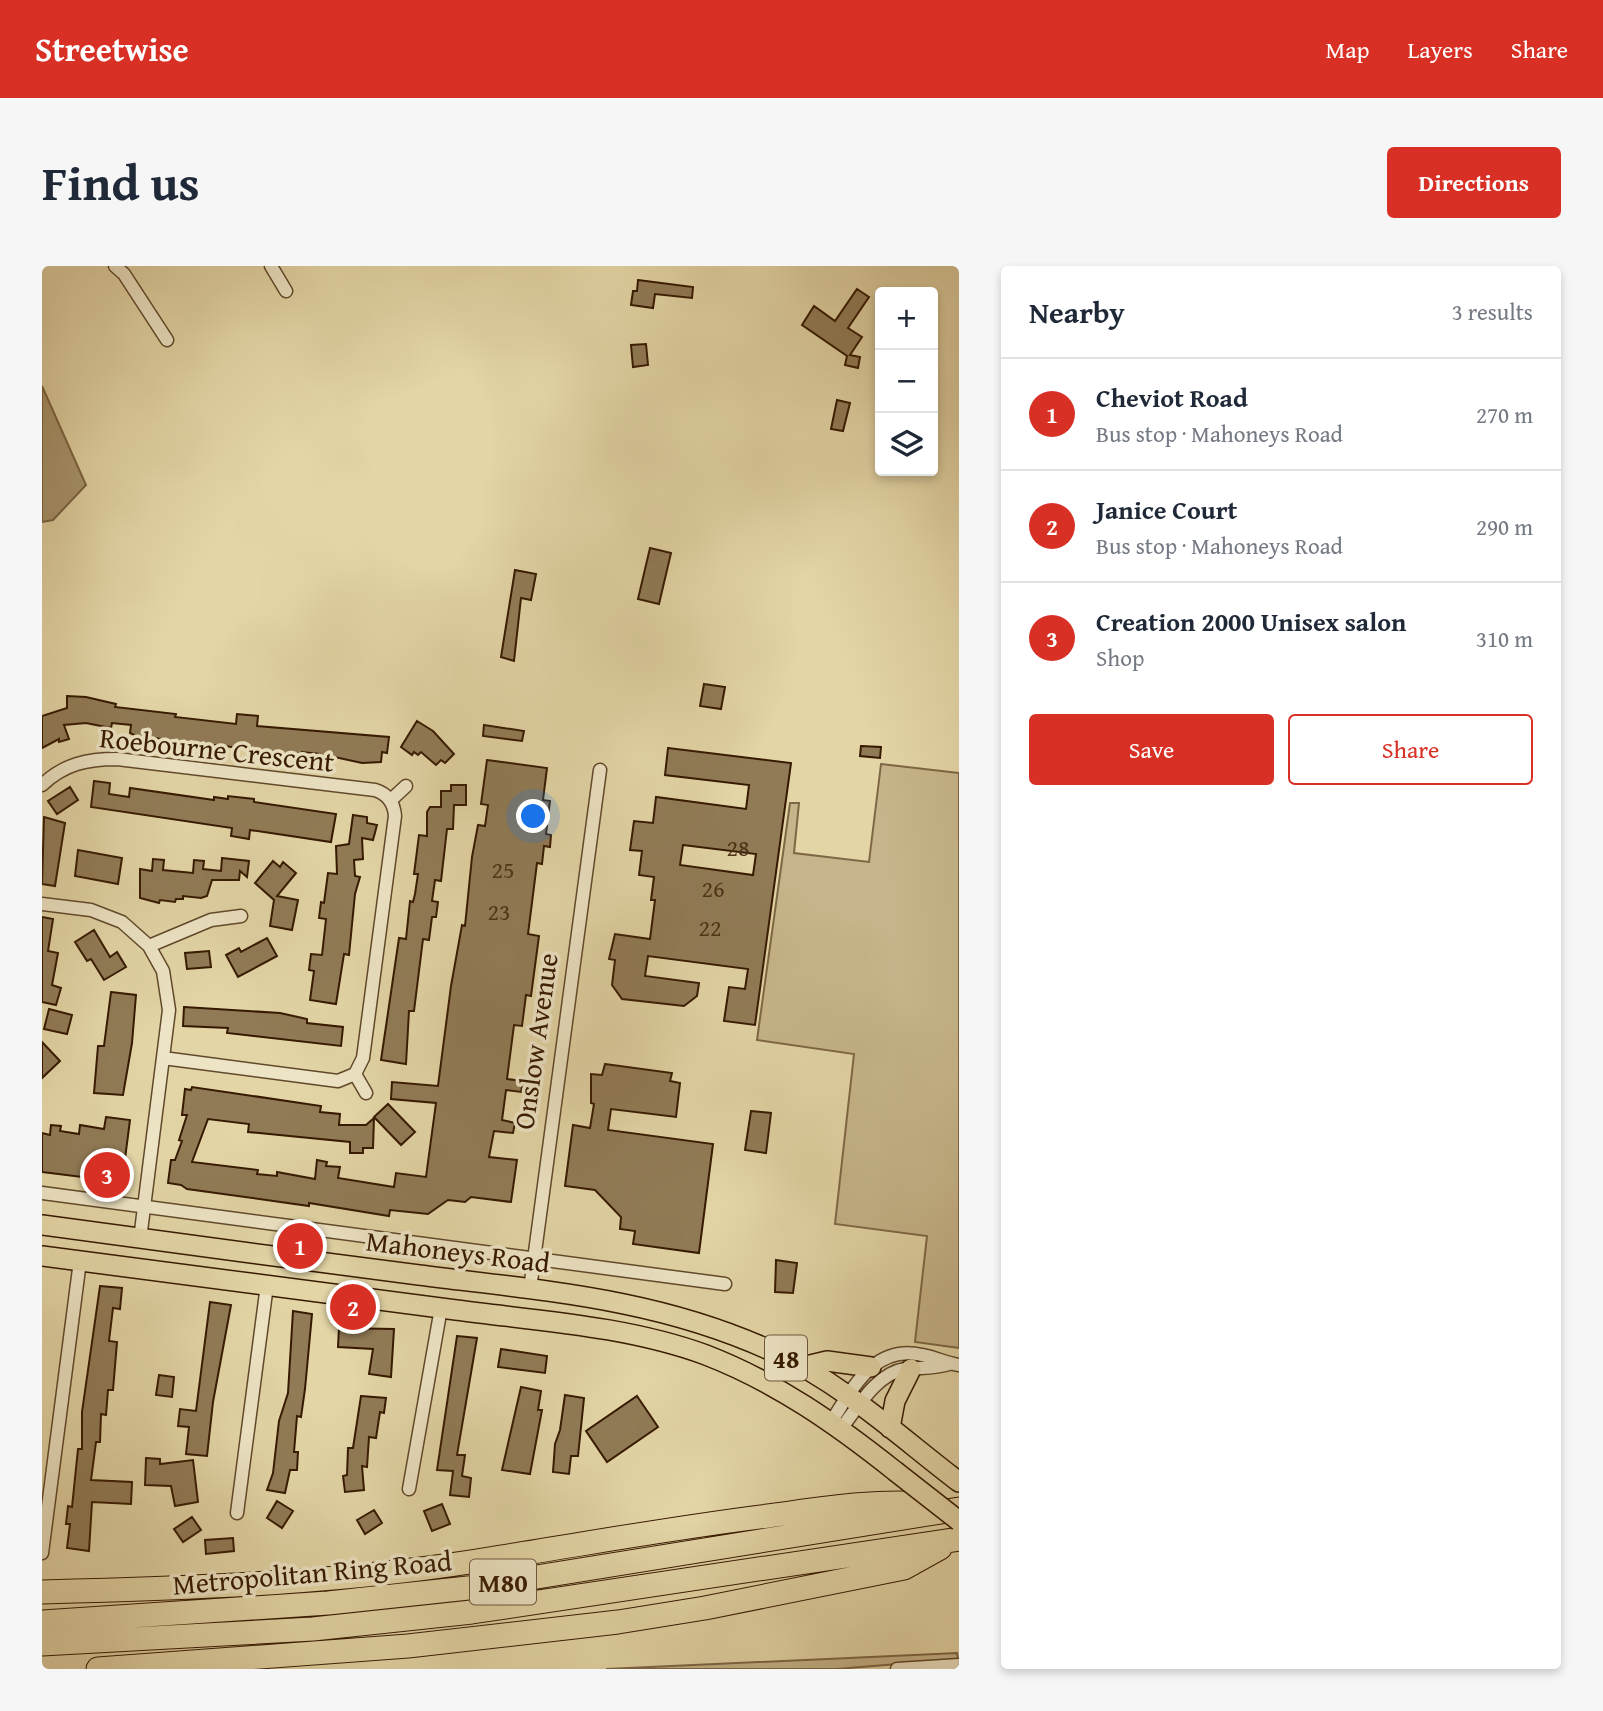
<!DOCTYPE html>
<meta charset="utf-8">
<style>
:root{--surface:#fff;--page:#f6f6f7;--text:#1f2937;--muted:#747a83;--line:#e0e1e3;--accent:#d93025}
body{margin:0;font-family:"Gentium Book Plus",serif;background:var(--page);color:var(--text)}
.controls{position:absolute;right:21px;top:21px;display:grid;overflow:hidden;border-radius:7px;box-shadow:0 4px 10px #0003}
.controls button{width:63px;height:63px;display:grid;place-items:center;padding:0;border:0;border-bottom:2px solid var(--line);background:var(--surface);color:var(--text);font:35px sans-serif}
.you{position:absolute;left:492px;top:551px;width:24px;height:24px;margin:-18px;border:5px solid #fff;border-radius:50%;background:#1a73e8;box-shadow:0 0 0 10px #1a73e833}
.badge{display:grid;place-items:center;width:46px;height:46px;border-radius:50%;background:var(--accent);color:#fff;font-size:23px;font-weight:700}
.pin{position:absolute;translate:-50% -50%;border:4px solid #fff;box-shadow:0 2px 7px #0006}
.list{margin:0;padding:0;list-style:none}
h2{display:flex;justify-content:space-between;align-items:center;height:91px;margin:0;padding:0 28px;font-size:30px}
h2 small{font-size:23px;font-weight:400;color:var(--muted)}
.list li{display:grid;grid-template-columns:46px 1fr auto;gap:21px;align-items:center;box-sizing:border-box;height:112px;padding:0 28px;border-top:2px solid var(--line)}
.list b{display:block;font-size:26px;white-space:nowrap}
.list p{margin:0;font-size:23px;white-space:nowrap;color:var(--muted)}
.list em{font-size:23px;font-style:normal;color:var(--muted)}
.actions{display:flex;gap:14px;padding:21px 28px}
.actions a{flex:1;padding:16px 0;border:2px solid var(--accent);border-radius:7px;text-align:center;font-size:24px;color:var(--accent)}
.actions .main{background:var(--accent);color:#fff}
.icon{flex:none;width:38px;height:38px;fill:none;stroke:currentColor;stroke-width:2;stroke-linecap:round;stroke-linejoin:round}
.map{position:relative;flex:none;width:917px;height:1403px;overflow:hidden;border-radius:7px}
header{display:flex;align-items:center;gap:42px;box-sizing:border-box;height:98px;padding:0 35px;background:var(--accent);color:#fff}
header strong{font-size:33px}
nav{display:flex;gap:38px;margin-inline-start:auto;font-size:24px}
.intro{display:flex;align-items:center;justify-content:space-between;box-sizing:border-box;height:168px;padding:0 42px}
h1{margin:0;font-size:49px}
.button{padding:18px 32px;border-radius:7px;background:var(--accent);color:#fff;font-size:24px;font-weight:700}
main{display:flex;gap:42px;padding:0 42px}
aside{flex:1;background:var(--surface);border-radius:7px;box-shadow:0 4px 10px #0003}
.map>svg:first-child{display:block}
.green{fill:#c6b58a;stroke:#7e6745;stroke-width:2}
.water{fill:#a8956e;stroke:#7a6342;stroke-width:2}
.building{fill:#907b56;stroke:#361900;stroke-width:2;fill-rule:evenodd}
.lines{fill:none;stroke-linecap:round;stroke-linejoin:round}
.minor-casing{stroke:#61482a;stroke-width:15}
.primary-casing{stroke:#361900;stroke-width:22}
.motorway-casing{stroke:#361900;stroke-width:25}
.minor{stroke:#ede4c5;stroke-width:12}
.primary{stroke:#e3d5a6;stroke-width:19}
.motorway{stroke:#e3d5a6;stroke-width:23}
.primary-bridge-casing{stroke:#361900;stroke-width:22;stroke-linecap:butt}
.primary-bridge{stroke:#e3d5a6;stroke-width:19}
.labels{text-anchor:middle;dominant-baseline:central;stroke-width:7;stroke-linejoin:round;paint-order:stroke}
.number-label{font-size:24px;fill:#4c3216}
.shield{fill:#ede4c5;stroke:#6d563b;stroke-width:2}
.shield-label{font-size:26px;font-weight:bold;fill:#361900}
.street-label{font-size:28px;fill:#361900;stroke:#ede4c5}
</style>
<header>
<strong>Streetwise</strong>
<nav><a>Map</a><a>Layers</a><a>Share</a></nav>
</header>
<div class="intro"><h1>Find us</h1><a class="button">Directions</a></div>
<main>
<div class="map">
<svg width="917" height="1403" viewBox="0 0 917 1403">
<rect width="100%" height="100%" fill="#e3d5a6"/>
<filter id="stains"><feTurbulence type="fractalNoise" baseFrequency=".00286" numOctaves="4"/><feColorMatrix values="0 0 0 0 .2 0 0 0 0 .09 0 0 0 0 .02 0 0 0 .5 -.17"/></filter>
<radialGradient id="worn" r=".72"><stop offset=".6" stop-color="#630" stop-opacity="0"/><stop offset="1" stop-color="#630" stop-opacity=".3"/></radialGradient>
<path class="green" d="M839,498L917,507V1082L873,1076L885,970L793,958L812,788L715,774L748,537H757L752,587L827,596Z
M915,1387L916,1393L795,1403H564Z"/>
<path class="water" d="M0,120L44,219L11,254L0,256Z"/>
<path class="building" d="M596,14L651,21L650,32L613,28L611,42L589,39L591,25H595Z
M815,23L827,31L806,62L820,71L808,89L818,91L816,102L803,99L805,90L760,59L772,40L793,55Z
M604,78L606,99L591,101L589,79Z
M795,134L808,137L801,165L789,163Z
M608,282L629,287L617,338L596,333Z
M473,304L494,308L489,334L479,332L472,395L459,391Z
M662,418L683,421L679,443L658,440Z
M25,430L44,431L74,438L73,441L134,448L133,451L194,458L195,448L216,450L215,460L347,471L345,487L340,486L339,496L320,497L288,490V492L278,491V488L260,486V489L94,470L88,467L89,459L70,457L69,462L44,457L22,459L27,473L17,476V473L0,482V450L25,442Z
M375,455L391,465L412,488L403,497L399,494L394,499L379,486L376,489L372,486L370,489L359,481Z
M442,459L482,465L480,475L441,470Z
M819,480L839,481L838,492L818,490Z
M626,482L749,497L713,759L682,755L687,721L703,723L706,703L606,690L603,710L657,717L655,730L642,740L580,733L570,719L573,694L567,693L573,668L608,673L613,634H609L612,611L597,609L600,585L588,584L592,555L611,557L614,531L704,543L707,519L623,509ZM641,579L714,588L711,609L638,599Z
M445,494L505,502L501,534L508,535L504,568L509,569L508,581L502,580L500,598L495,597L486,668L497,670L489,730L484,729L480,760L472,759L465,813L481,815L479,826L464,824L460,854L473,857L471,867L452,865L447,891L475,894L469,936L429,931L423,936L406,934L386,948L348,944L347,950L267,937V940L145,923L139,919L126,917L129,894H133L140,875L137,874L145,849H140L143,823L149,824L150,821L279,840L278,846L298,848L297,859H324L332,852L331,882H321V887H308V876L206,866L207,858L166,853L150,896L216,904L215,908L235,910V906L273,913L275,894L285,896L284,900L298,901L296,912L352,921L354,907L384,911L394,837L349,833L350,816L396,820L409,720L420,659L423,660L430,591L436,559L443,560L446,539L439,538Z
M52,515L68,517L67,528L87,531L88,522L172,534V531L186,533V530L212,533V536L294,548L289,576L208,564L207,573L189,570L190,562L49,541Z
M409,519H424V539H412L411,563H405L399,615L393,614L390,635L396,636L394,651H390L387,674L381,673L372,745H367L364,798L339,794L357,672L364,673L368,635L371,636L373,628L376,608H372L377,569L385,570V546L388,541H399V525H409Z
M28,521L36,534L15,548L6,535Z
M311,549L325,551V557L335,559L331,574L320,572L321,593L312,594L313,610L318,611L313,628L307,689L302,688L294,738L268,734L272,705L267,704L269,688L280,689L284,653L277,652L279,636L282,637L286,607L295,608L294,580L307,578Z
M2,551L23,557L13,620L0,618Z
M36,584L80,592L76,618L33,610Z
M180,592L207,595L205,611L198,605L197,614H170L165,630L159,632L141,630V633H134L133,636L118,634L117,637L98,632V603L110,605L111,593L122,594L121,604L151,607L152,594L162,595L161,603L179,605Z
M231,595L238,601L241,596L254,607L235,630L256,634L250,664L228,660L232,634L213,617Z
M0,651L11,653L6,685L16,687L10,719L19,722L14,739L0,736Z
M52,664L68,691L75,686L84,701L62,714L49,693L45,695L33,676Z
M225,672L235,690L196,711L184,689L197,682L199,686Z
M167,685L169,701L145,703L143,687Z
M69,726L94,729L90,777L81,829L52,827L56,780H62Z
M142,741L238,747L265,753V757L301,761L299,780L185,767L186,762L141,760Z
M7,743L30,749L25,768L2,763Z
M0,776L18,795L0,812Z
M563,798L630,807L628,815L638,817L634,851L569,843L566,864L671,878L657,987L591,978L593,965L578,963L579,951L553,924L523,920L531,859L548,862L552,838L549,837V808L560,809Z
M346,838L373,866L359,879L332,851Z
M709,845L729,847L724,887L703,884Z
M64,851L88,854L80,916L0,906V867L8,869L9,859L19,860L18,865L37,868L38,859L62,863Z
M734,994L755,997L751,1027L733,1026Z
M58,1020L80,1022L78,1043L71,1042L67,1075L75,1076L71,1124H66L64,1149L59,1148L58,1176H54L49,1214L90,1216L89,1238L50,1236L47,1285L25,1282L28,1258H24L26,1240L30,1241L36,1183H40V1146Z
M168,1036L189,1039L171,1136L165,1190L144,1188L147,1161L136,1160L138,1143L154,1145Z
M251,1045L270,1048L263,1123L259,1151L255,1150L252,1186H256L255,1204H248L243,1227L225,1224L231,1207L237,1155L246,1127Z
M297,1062L352,1063L349,1111L327,1108L331,1083L296,1081Z
M415,1070L435,1072L415,1189H423L420,1210L429,1212L427,1231L408,1229L411,1205L395,1204Z
M459,1083L505,1090L503,1107L456,1101Z
M117,1109L132,1111L130,1131L114,1129Z
M479,1121L499,1125L496,1144H500L488,1208L460,1204Z
M523,1129L542,1132L536,1190H529L527,1208L511,1206L513,1178L518,1164Z
M319,1130L344,1132L342,1147L338,1146L334,1172L327,1171L325,1201L320,1200L322,1224L303,1226L301,1210L305,1209L306,1182H311Z
M595,1130L616,1161L565,1196L544,1165Z
M104,1192L118,1193V1198L151,1194L156,1236L133,1240L129,1220L103,1219Z
M235,1235L251,1245L240,1262L225,1252Z
M400,1238L408,1258L390,1265L382,1245Z
M332,1244L340,1257L323,1268L315,1254Z
M150,1251L159,1264L141,1276L132,1263Z
M191,1272L192,1285L164,1288L163,1274Z"/>
<g class="lines">
<g class="minor-casing">
<path id="minor" d="M73,0L82,8L125,74
M229,0L244,25
M0,519C22,498 45,493 75,493L333,524C346,528 352,537 353,550L321,792L313,808L296,815L121,792
M349,534L364,520
M0,638L49,644L80,656L107,680L121,705L127,744L98,973
M107,680L169,654L199,650
M313,808L324,827
M0,927L683,1018
M488,1023L558,504
M789,1156C811,1122 832,1078 880,1089C892,1091 904,1097 917,1099
M799,1163C815,1142 835,1107 863,1103C879,1101 892,1103 907,1098
M367,1223L399,1042
M195,1247L225,1019
M0,1287L38,995
M855,1403L917,1399"/>
</g>
<g class="primary-casing">
<path id="primary" d="M0,959C126,976 251,993 377,1009C502,1025 615,1032 732,1086C800,1117 858,1171 917,1216
M0,990C138,1008 276,1026 414,1044C497,1055 585,1060 664,1089C734,1116 794,1158 853,1205
M760,1101L785,1095L829,1101
M848,1162L853,1135L869,1103"/>
</g>
<g class="motorway-casing">
<path id="motorway" d="M0,1326C153,1322 308,1317 459,1291C548,1277 636,1261 726,1250C779,1243 830,1234 883,1238
M0,1356L286,1337L426,1322L917,1243
M0,1378L271,1363L430,1346L917,1273
M56,1403L366,1380L576,1356L663,1342L862,1302L898,1282"/>
</g>
<use href="#minor" class="minor"/>
<use href="#primary" class="primary"/>
<use href="#motorway" class="motorway"/>
<g class="primary-bridge-casing">
<path id="primary-bridge" d="M853,1205L917,1255"/>
</g>
<use href="#primary-bridge" class="primary-bridge"/>
</g>
<g class="labels">
<g class="number-label">
<text x="696" y="581">28</text>
<text x="461" y="603">25</text>
<text x="671" y="622">26</text>
<text x="457" y="645">23</text>
<text x="668" y="661">22</text>
</g>
<g class="shield">
<rect x="723" y="1069.5" width="42" height="45" rx="5"/>
<rect x="428" y="1293.5" width="66" height="45" rx="5"/>
</g>
<g class="shield-label">
<text x="744" y="1092">48</text>
<text x="461" y="1316">M80</text>
</g>
<g class="street-label">
<text transform="translate(175 483) rotate(6)">Roebourne Crescent</text>
<text transform="translate(493 775) rotate(-82)">Onslow Avenue</text>
<text transform="translate(416 985) rotate(7)">Mahoneys Road</text>
<text transform="translate(270 1306) rotate(-5)">Metropolitan Ring Road</text>
</g>
</g>
<rect width="100%" height="100%" filter="url(#stains)"/>
<rect width="100%" height="100%" fill="url(#worn)"/>
</svg>
<div class="controls">
<button>+</button>
<button>−</button>
<button><svg class="icon" aria-label="layers" viewBox="0 0 24 24"><path d="M12 4l9 5-9 5-9-5zM3 14l9 5 9-5"/></svg></button>
</div>
<div class="you"></div>
<div class="pin badge" style="left:258px;top:980px">1</div>
<div class="pin badge" style="left:311px;top:1041px">2</div>
<div class="pin badge" style="left:65px;top:909px">3</div>
</div>
<aside>
<h2>Nearby<small>3 results</small></h2>
<ul class="list">
<li><span class="badge">1</span><div><b>Cheviot Road</b><p>Bus stop · Mahoneys Road</p></div><em>270 m</em></li>
<li><span class="badge">2</span><div><b>Janice Court</b><p>Bus stop · Mahoneys Road</p></div><em>290 m</em></li>
<li><span class="badge">3</span><div><b>Creation 2000 Unisex salon</b><p>Shop</p></div><em>310 m</em></li>
</ul>
<div class="actions"><a class="main">Save</a><a>Share</a></div>
</aside>
</main>
